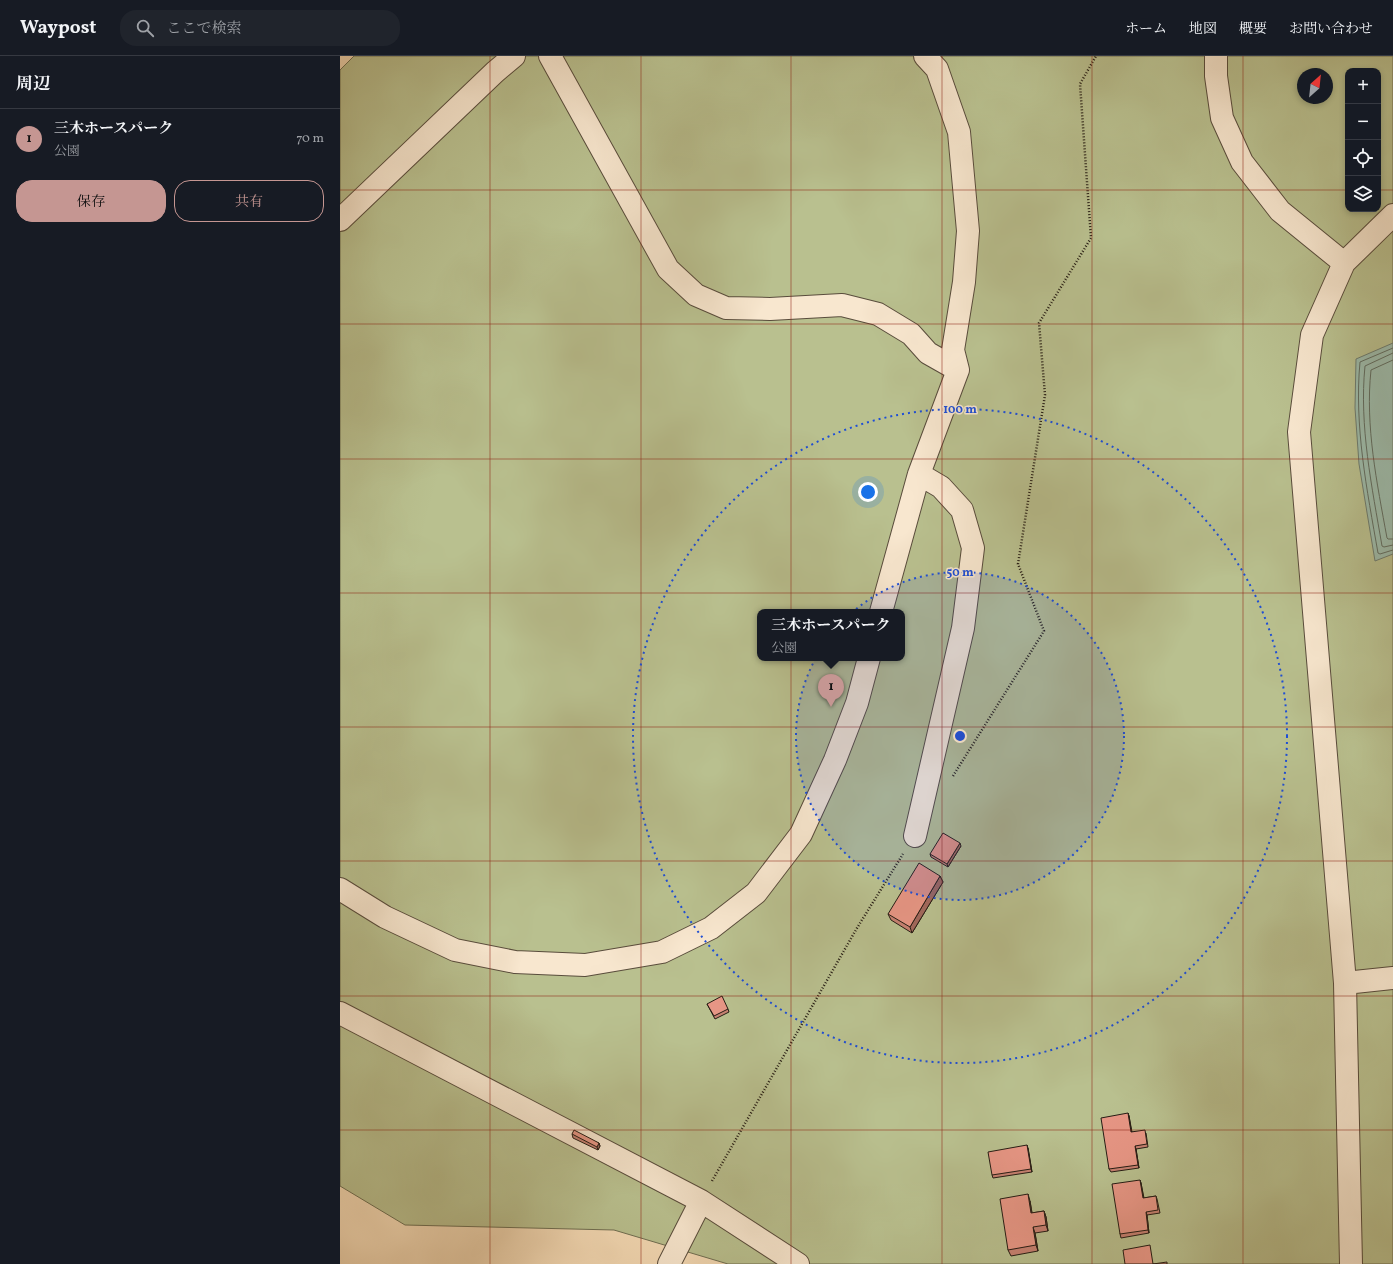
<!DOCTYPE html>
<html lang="ja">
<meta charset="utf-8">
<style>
:root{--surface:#171b24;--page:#20242c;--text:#f1f3f6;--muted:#9ea1a6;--line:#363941;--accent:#c59692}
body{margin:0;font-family:Vollkorn,"Noto Serif JP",serif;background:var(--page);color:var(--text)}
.controls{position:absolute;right:12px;top:12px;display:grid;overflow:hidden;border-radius:8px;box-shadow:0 2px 6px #0003}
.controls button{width:36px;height:36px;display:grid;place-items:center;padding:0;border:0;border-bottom:1px solid var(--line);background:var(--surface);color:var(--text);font:20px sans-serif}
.compass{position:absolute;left:957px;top:12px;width:36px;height:36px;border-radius:50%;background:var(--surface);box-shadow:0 2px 6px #0003;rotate:27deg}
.you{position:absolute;left:528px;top:436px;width:14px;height:14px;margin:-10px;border:3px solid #fff;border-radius:50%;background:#1a73e8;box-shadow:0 0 0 6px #1a73e833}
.badge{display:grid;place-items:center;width:26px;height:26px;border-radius:50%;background:var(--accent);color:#111;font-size:13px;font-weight:700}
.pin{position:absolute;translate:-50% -33px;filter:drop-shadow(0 1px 2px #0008)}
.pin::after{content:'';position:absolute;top:21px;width:14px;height:12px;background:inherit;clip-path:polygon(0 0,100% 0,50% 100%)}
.popup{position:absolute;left:417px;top:553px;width:148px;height:52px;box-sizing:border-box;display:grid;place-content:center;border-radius:8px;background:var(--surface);filter:drop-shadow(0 1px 3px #0005);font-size:13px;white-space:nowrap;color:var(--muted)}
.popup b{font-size:15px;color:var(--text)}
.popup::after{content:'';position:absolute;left:50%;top:100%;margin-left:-8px;border:8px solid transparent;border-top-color:var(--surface)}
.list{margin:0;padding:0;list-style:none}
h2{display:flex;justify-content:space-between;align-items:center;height:52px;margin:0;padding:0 16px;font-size:17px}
h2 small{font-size:13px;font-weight:400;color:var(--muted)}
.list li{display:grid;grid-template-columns:26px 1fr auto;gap:12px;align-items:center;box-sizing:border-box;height:60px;padding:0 16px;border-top:1px solid var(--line)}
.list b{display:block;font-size:15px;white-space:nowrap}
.list p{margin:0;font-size:13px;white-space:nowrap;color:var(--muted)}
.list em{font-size:13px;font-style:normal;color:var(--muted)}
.actions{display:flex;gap:8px;padding:12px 16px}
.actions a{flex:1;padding:9px 0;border:1px solid var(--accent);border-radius:16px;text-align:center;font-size:14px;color:var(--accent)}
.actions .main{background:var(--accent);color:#111}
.icon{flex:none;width:22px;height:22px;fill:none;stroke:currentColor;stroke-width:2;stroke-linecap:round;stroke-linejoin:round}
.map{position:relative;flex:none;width:1053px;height:1208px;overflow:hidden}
header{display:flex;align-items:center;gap:24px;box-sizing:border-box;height:56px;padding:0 20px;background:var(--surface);border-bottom:1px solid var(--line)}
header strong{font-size:19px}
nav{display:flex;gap:22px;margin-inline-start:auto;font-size:14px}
.search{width:280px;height:36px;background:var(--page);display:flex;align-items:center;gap:10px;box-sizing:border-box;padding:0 14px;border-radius:16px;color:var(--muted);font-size:15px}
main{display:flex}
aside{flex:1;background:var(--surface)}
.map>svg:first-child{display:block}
.green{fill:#b9c08f;stroke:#6f6e52;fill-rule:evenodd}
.water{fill:#9cbbab;stroke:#6c7b6f}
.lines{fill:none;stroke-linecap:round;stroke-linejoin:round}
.shore{stroke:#606c60;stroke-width:1}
.minor-casing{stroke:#594c3c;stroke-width:24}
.path{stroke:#251c14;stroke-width:2.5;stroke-dasharray:1 2;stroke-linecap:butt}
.minor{stroke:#f8e7cf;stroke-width:22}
.wall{fill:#c78172;stroke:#251c14}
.shaded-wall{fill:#a2695d;stroke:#251c14}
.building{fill:#e79685;stroke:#251c14}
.grid{fill:none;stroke:#8f2418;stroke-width:1;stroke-opacity:0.55}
.ring{fill:none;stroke:#1d4ed8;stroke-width:2;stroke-dasharray:2 4}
.centre{fill:#1d4ed8;stroke:#f8e7cf;stroke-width:2}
.ring-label{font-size:12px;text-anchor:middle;font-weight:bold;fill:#1d4ed8;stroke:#f8e7cf;stroke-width:3;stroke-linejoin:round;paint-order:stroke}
</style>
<header>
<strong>Waypost</strong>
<div class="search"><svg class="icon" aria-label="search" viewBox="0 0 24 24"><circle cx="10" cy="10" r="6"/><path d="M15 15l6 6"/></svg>ここで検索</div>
<nav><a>ホーム</a><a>地図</a><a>概要</a><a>お問い合わせ</a></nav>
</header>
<main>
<aside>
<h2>周辺<small></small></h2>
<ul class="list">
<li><span class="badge">1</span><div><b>三木ホースパーク</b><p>公園</p></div><em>70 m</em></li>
</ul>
<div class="actions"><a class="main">保存</a><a>共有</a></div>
</aside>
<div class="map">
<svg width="1053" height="1208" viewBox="0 0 1053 1208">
<rect width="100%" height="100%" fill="#f4dab5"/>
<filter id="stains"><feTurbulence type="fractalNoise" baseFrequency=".005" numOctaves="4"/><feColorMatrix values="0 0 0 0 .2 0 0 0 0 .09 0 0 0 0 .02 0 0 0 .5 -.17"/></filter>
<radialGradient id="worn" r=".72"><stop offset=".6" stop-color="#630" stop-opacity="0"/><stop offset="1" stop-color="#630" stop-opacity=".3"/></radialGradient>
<path class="green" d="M14,0H1053V1208H388L274,1174L65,1169L0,1130V14ZM1008,15H1038V153H1008ZM963,18H987V42H963ZM420,556H562V602H420Z"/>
<path class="water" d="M1053,287V498L1035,505L1019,408L1015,352L1016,303Z"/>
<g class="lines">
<path class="shore" d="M1053,292L1020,306C1014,370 1027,434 1038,497L1040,498L1053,494
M1053,297L1025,310C1019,370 1032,431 1042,490L1044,491L1053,489
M1053,304L1031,314C1025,370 1037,427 1047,482L1048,483H1053"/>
<g class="minor-casing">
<path id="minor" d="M210,0L328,213L356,239L386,252L430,253L502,249L538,258L571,278L588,297L618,314
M876,0V20L882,62L902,106L940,155L1004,207
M0,164L155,16L174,0
M541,556L579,418L618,314L613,294L624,226L628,175L619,76L597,13L585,0
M575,780L623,572L633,492L622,454L601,431L579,418
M0,833L45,861L115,894L175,906L245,909L322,896L371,872L416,837L461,778L495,704L517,647L529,602
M1005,927L1053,922
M0,957L361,1145L458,1208
M329,1208L361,1145
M1011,1208L1005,927L959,376L972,279L1004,207L1053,159"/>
</g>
<path class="path" d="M613,720L704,575L678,508L705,339L699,267L751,182L740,28L756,0
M372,1125L517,872L563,798"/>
<use href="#minor" class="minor"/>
</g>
<path class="wall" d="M621,790L608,811L591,801L590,798Z
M600,820L603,826L572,877L551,864L548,858Z
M367,948L388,953L389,956L375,963Z
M788,1057L789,1060L792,1076L806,1077L808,1091L796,1093L799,1112L771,1116L769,1113Z
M232,1078L259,1087L260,1090L258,1094L233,1082Z
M688,1092L692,1116L653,1122L652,1119Z
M800,1124L801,1127L804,1142L816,1140L817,1143L820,1157L807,1159L809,1177L781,1182L780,1178Z
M690,1145L692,1157L704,1155L706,1161L708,1175L695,1177L698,1195L671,1200L668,1194Z"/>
<path class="shaded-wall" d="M620,787L621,790L608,811L607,808Z
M600,820L603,826L572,877L570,871Z
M788,1057L789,1060L792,1079L791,1076Z
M259,1087L260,1090L258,1094L257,1091Z
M687,1089L688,1092L692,1116L691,1113Z
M795,1090L796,1093L799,1112L798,1109Z
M800,1124L801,1127L804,1145L803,1142Z
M688,1138L690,1145L693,1163L691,1157Z
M704,1155L706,1161L708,1175L706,1169Z
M806,1156L807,1159L809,1177L808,1174Z
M693,1171L695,1177L698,1195L696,1189Z"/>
<path class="building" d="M603,777L620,787L607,808L590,798Z
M579,807L600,820L570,871L548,858Z
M382,940L388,953L374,960L367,948Z
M788,1057L791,1076L805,1074L807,1088L795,1090L798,1109L769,1113L761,1062Z
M234,1074L259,1087L257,1091L232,1078Z
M687,1089L691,1113L652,1119L648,1096Z
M800,1124L803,1142L816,1140L818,1154L806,1156L808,1174L780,1178L772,1128Z
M688,1138L691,1157L704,1155L706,1169L693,1171L696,1189L668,1194L660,1143Z
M810,1189L813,1208L827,1206V1208H785L783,1194Z"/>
<path class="grid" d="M150,0V1208M301,0V1208M451,0V1208M602,0V1208M752,0V1208M903,0V1208M0,134H1008M1038,134H1053M0,268H1053M0,403H1053M0,537H1053M0,671H1053M0,805H1053M0,940H1053M0,1074H1053"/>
<circle cx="620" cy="680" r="164" fill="#1d4ed8" fill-opacity=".12"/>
<g class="ring">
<circle cx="620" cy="680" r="164"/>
<circle cx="620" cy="680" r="327"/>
</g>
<circle cx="620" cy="680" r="6" class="centre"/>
<g class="ring-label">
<text x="620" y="357">100 m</text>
<text x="620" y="520">50 m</text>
</g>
<rect width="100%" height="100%" filter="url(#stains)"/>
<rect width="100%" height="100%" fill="url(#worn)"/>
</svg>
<div class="controls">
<button>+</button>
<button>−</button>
<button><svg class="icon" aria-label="locate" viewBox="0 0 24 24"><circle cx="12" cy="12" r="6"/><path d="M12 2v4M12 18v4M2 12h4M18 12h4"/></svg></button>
<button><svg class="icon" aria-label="layers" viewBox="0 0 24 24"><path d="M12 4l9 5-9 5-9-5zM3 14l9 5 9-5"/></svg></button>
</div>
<svg class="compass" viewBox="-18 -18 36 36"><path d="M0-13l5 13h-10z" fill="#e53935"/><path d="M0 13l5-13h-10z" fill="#9ea1a6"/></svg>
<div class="you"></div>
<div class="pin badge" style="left:491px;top:651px">1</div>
<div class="popup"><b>三木ホースパーク</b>公園</div>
</div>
</main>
